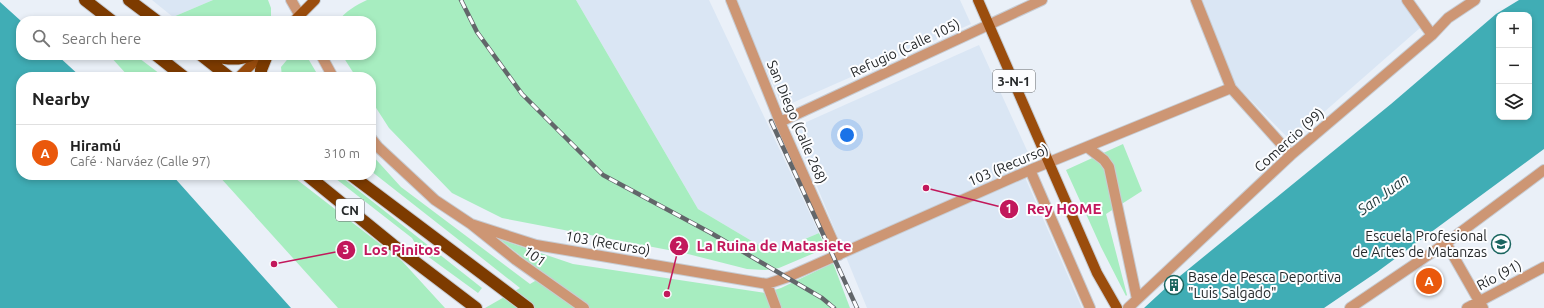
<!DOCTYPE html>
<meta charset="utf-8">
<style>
:root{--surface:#fff;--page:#f2f2f2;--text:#222;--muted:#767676;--line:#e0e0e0;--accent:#ea580c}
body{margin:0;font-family:Ubuntu,sans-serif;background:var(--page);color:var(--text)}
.controls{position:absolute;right:12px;top:12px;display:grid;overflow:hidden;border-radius:8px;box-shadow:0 2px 6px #0003}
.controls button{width:36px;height:36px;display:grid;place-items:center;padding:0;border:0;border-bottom:1px solid var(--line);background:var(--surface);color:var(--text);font:20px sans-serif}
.you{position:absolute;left:847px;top:135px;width:14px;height:14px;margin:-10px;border:3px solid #fff;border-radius:50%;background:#1a73e8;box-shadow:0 0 0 6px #1a73e833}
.badge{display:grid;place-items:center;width:26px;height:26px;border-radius:50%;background:var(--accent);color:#fff;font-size:13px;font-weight:700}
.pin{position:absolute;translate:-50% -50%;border:2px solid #fff;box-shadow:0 1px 4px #0006}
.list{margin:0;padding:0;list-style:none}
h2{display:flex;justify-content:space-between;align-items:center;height:52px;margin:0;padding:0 16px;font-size:17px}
h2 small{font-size:13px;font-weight:400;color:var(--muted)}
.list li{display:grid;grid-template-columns:26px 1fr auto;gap:12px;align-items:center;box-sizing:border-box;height:56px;padding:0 16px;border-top:1px solid var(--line)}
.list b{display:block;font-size:15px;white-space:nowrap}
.list p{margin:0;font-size:13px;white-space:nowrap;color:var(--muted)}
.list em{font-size:13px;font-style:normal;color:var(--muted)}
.icon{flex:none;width:22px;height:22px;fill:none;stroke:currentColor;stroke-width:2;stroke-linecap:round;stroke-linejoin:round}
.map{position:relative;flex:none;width:1544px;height:308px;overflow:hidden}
.search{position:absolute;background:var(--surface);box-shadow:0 2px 6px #0003;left:16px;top:16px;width:360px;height:44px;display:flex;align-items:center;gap:10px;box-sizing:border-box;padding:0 14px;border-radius:16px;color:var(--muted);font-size:15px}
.panel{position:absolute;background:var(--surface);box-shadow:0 2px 6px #0003;left:16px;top:72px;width:360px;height:108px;border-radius:16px}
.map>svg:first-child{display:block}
.built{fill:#dae6f4}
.green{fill:#a7edc0}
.water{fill:#40adb5;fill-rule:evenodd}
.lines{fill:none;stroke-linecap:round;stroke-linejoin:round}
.minor-casing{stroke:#c7ccd3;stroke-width:12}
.major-casing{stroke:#c7ccd3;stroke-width:12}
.highway-casing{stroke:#c7ccd3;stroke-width:14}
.minor{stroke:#cd9674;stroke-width:10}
.major{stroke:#9b4d0d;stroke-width:10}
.highway{stroke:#7d3b00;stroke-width:12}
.rail-casing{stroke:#62666a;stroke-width:4.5}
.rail{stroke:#fcfdff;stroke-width:3;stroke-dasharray:9;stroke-linecap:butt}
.labels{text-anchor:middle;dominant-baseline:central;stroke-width:4;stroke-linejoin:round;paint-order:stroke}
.shield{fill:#fcfdff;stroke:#66696b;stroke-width:1}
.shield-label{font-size:13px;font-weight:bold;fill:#26292b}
.street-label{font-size:14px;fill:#26292b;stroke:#fcfdff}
.poi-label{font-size:14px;fill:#26292b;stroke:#fcfdff;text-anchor:end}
.water-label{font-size:15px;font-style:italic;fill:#1e3738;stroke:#fcfdff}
.leader{fill:none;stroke:#c2185b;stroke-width:1.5}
.callout-dot{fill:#c2185b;stroke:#fcfdff;stroke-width:1.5}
.mark-label{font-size:12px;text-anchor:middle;font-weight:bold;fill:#fff}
.callout-label{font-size:15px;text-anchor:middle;font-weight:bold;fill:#c2185b;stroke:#fcfdff;stroke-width:4;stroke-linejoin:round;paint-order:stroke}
</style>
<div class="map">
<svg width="1544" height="308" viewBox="0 0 1544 308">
<rect width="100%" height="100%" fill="#eaf0f8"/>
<path class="built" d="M152,0H213L173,17Z
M576,0H709L819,233L772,253L698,209Z
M735,0H960L971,24L783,107Z
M1202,0H1401L1420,28L1291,141L1234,83Z
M979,45L1030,157L1024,175L1082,308H867L793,128Z"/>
<path class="green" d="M213,0H268L271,8V21H179L173,17Z
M367,0H576L698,209L772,253L819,233L826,248L779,268L765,270L747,269L684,253L502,218L452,193L389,128L371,100V77H356L342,55H371V21H338C346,11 356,5 367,0Z
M109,55H135L164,77H129Z
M291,55H306L319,77H282L281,67Z
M1123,144L1142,191L1106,214L1127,295L1126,296L1101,247L1066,170Z
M371,154L401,187L530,284L545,275L499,239L573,264L765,293L781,288L833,263L850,308H485L520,288L371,171Z
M218,175H291L402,261L445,308H338Z
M331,175H339L482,288L478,293L419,250L412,238Z"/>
<path class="water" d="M1519,0H1544V149L1377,272L1324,308H1144L1169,285L1391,104L1496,14ZM1499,15H1529V117H1499Z
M0,2L21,21V55H57L81,77H21V175H172L291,308H0Z"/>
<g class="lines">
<g class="minor-casing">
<path id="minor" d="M291,0L303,21
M731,0L780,122L839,255
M1196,0L1231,88L1291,155
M1407,0L1432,35
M321,55L333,77
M780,122L1042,0
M371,138L378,147L435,200L471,224L516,260L584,308
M1087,147L1104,160L1109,167L1137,299
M1030,170L1090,308
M471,224L536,245L767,284L788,277L1030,170L1231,88
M1446,243L1483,308
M767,284L776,308
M1128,308L1291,155L1432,35L1448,18L1475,0
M1350,308L1446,243L1544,170
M1467,308L1544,267"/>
</g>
<g class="major-casing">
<path id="major" d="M978,0L1097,273L1117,308
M294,21L315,0
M239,77L261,55"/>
</g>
<g class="highway-casing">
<path id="highway" d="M85,0L112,21
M129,0L157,21
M156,55L184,77
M201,55L229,77
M212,55C225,59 238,61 251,55
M261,77V70L267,55
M307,175L393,245L476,308
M351,175L528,308"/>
</g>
<use href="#minor" class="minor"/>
<use href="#major" class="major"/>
<use href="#highway" class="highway"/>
<g class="rail-casing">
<path id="rail" d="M461,0L477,32L522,94L603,175L711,233L822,298L834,308
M771,121L857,308"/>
</g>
<use href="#rail" class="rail"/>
</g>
<defs>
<g id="school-ring" transform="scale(1)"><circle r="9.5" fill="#fcfdff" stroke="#19655f" stroke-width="1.5"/><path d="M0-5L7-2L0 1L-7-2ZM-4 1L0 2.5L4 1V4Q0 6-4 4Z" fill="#19655f"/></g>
<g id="building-ring" transform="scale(1)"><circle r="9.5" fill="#fcfdff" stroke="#19655f" stroke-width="1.5"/><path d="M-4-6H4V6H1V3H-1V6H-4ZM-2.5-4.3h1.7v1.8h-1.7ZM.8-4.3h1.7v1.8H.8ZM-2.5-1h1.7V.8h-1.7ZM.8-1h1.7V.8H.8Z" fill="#19655f"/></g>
</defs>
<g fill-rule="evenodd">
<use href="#school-ring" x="1501" y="244"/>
<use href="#building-ring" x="1174" y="285"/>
</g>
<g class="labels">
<g class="shield">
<rect x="993" y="70" width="42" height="22" rx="3"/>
<rect x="336" y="199" width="28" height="22" rx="3"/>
</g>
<g class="shield-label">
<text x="1014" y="81">3-N-1</text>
<text x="350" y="210">CN</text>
</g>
<g class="street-label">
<text transform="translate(905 48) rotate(-25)">Refugio (Calle 105)</text>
<text transform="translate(797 122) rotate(67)">San Diego (Calle 268)</text>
<text transform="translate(1289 140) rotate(-42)">Comercio (99)</text>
<text transform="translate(1008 165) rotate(-23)">103 (Recurso)</text>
<text transform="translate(608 243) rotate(10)">103 (Recurso)</text>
<text transform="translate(535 256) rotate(36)">101</text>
<text transform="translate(1499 275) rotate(-28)">Río (91)</text>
</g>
<g class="poi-label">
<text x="1487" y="236">Escuela Profesional<tspan x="1487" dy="16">de Artes de Matanzas</tspan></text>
<text x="1188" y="277" text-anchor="start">Base de Pesca Deportiva<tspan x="1188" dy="16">"Luis Salgado"</tspan></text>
</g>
<g class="water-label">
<text transform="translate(1383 194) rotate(-36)">San Juan</text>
</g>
</g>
<path class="leader" d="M926 188L1009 209M667 294L679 246M274 264L346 250"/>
<g class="callout-dot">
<circle cx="926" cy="188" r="4"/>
<circle cx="667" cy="294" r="4"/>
<circle cx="274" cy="264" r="4"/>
<circle cx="1009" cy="209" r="10"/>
<circle cx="679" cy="246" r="10"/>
<circle cx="346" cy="250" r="10"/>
</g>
<g class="mark-label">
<text x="1009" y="213">1</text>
<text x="679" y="250">2</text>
<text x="346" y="254">3</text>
</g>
<g class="callout-label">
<text x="1064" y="214">Rey HOME</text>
<text x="774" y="251">La Ruina de Matasiete</text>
<text x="402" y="255">Los Pinitos</text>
</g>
</svg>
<div class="controls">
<button>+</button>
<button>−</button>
<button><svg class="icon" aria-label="layers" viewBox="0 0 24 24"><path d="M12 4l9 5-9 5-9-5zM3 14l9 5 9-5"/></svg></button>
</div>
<div class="you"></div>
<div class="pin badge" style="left:1429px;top:281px">A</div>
<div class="search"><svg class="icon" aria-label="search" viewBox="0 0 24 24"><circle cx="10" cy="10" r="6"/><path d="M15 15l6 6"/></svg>Search here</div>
<section class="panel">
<h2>Nearby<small></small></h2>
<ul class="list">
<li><span class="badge">A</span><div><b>Hiramú</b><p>Café · Narváez (Calle 97)</p></div><em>310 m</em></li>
</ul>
</section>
</div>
